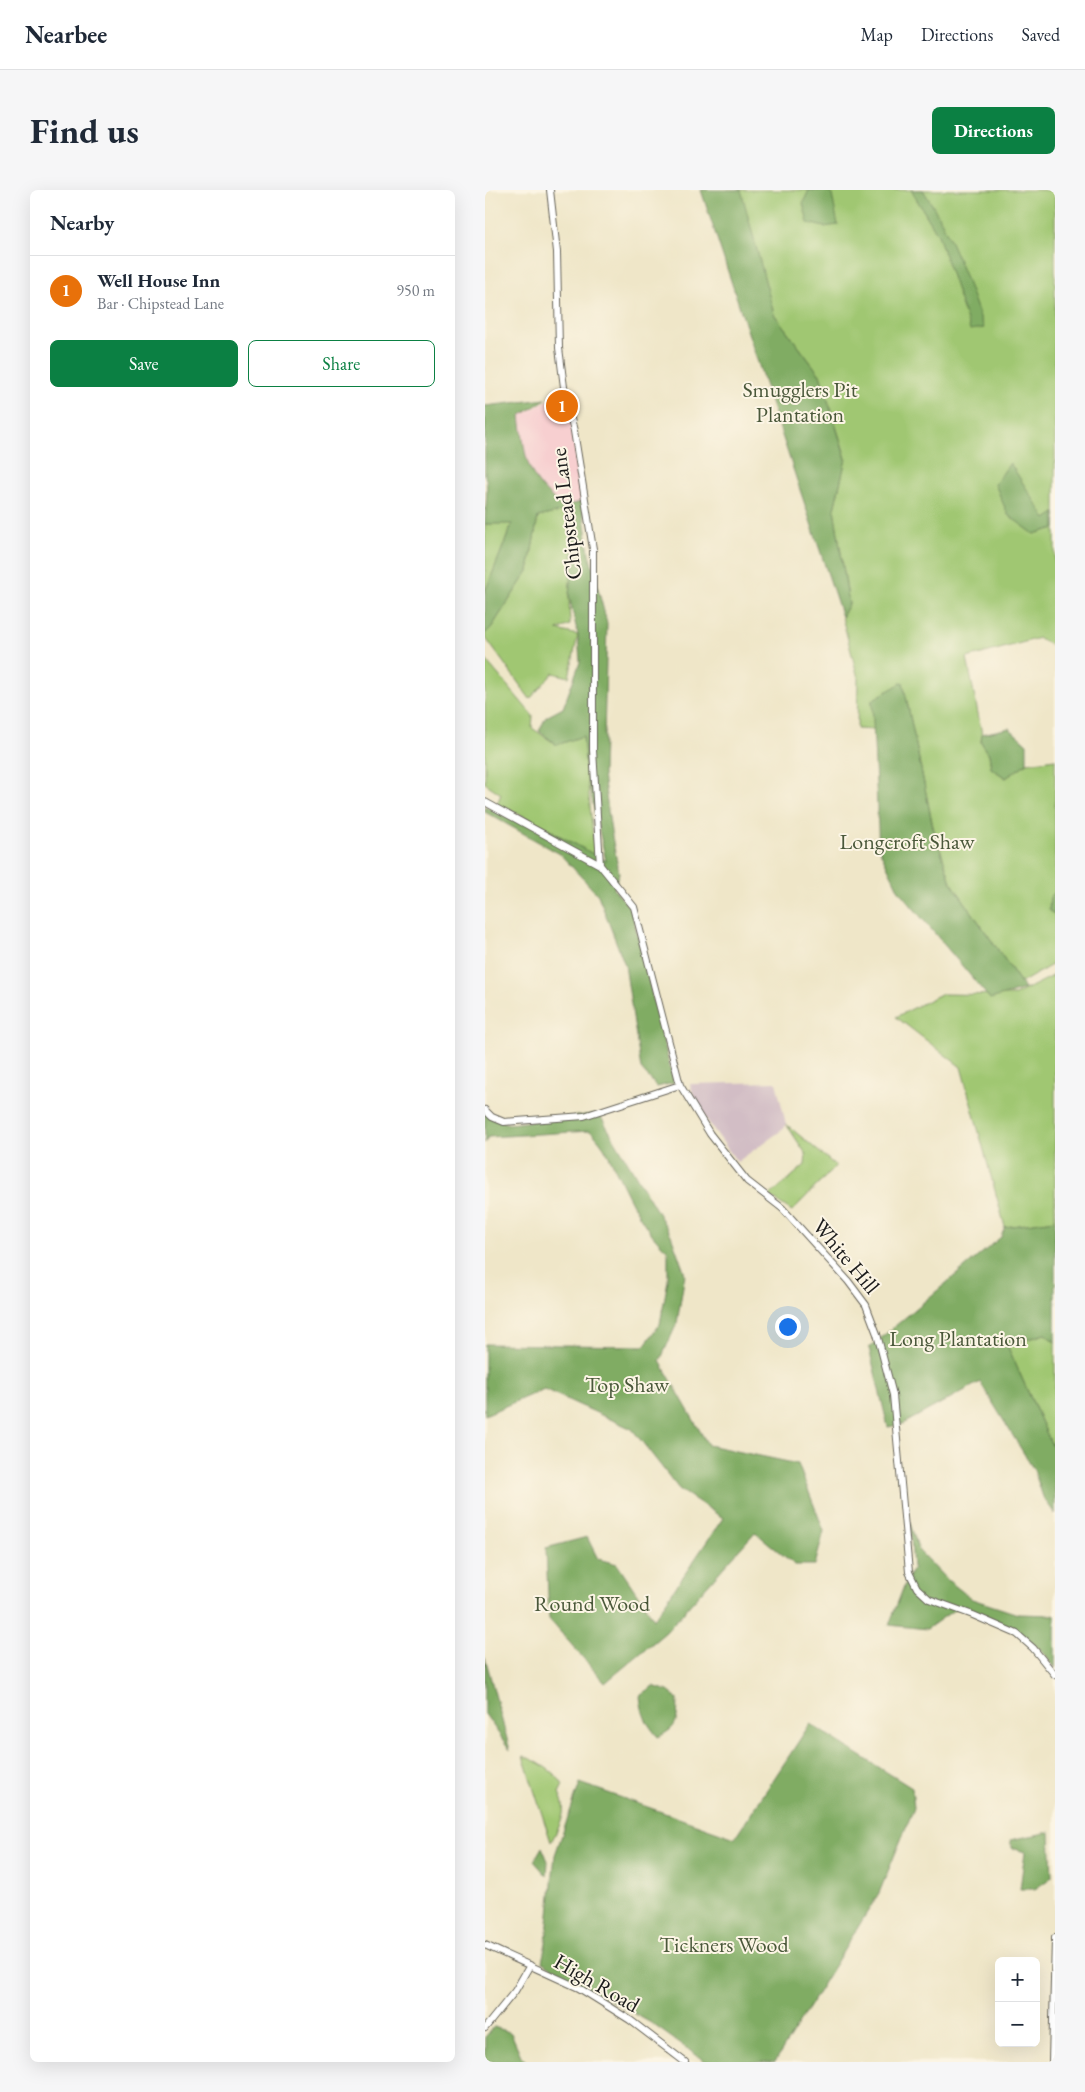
<!DOCTYPE html>
<meta charset="utf-8">
<style>
:root{--surface:#fff;--page:#f6f6f7;--text:#1f2937;--muted:#747a83;--line:#e0e1e3;--accent:#0b8043}
body{margin:0;font-family:"EB Garamond",serif;background:var(--page);color:var(--text)}
.controls{position:absolute;right:15px;bottom:15px;display:grid;overflow:hidden;border-radius:8px;box-shadow:0 5px 20px #0002}
.controls button{width:45px;height:45px;display:grid;place-items:center;padding:0;border:0;border-bottom:1px solid var(--line);background:var(--surface);color:var(--text);font:25px sans-serif}
.you{position:absolute;left:302px;top:1136px;width:18px;height:18px;margin:-12px;border:4px solid #fff;border-radius:50%;background:#1a73e8;box-shadow:0 0 0 8px #1a73e833}
.badge{display:grid;place-items:center;width:32px;height:32px;border-radius:50%;background:var(--accent);color:#fff;font-size:16px;font-weight:700}
.pin{position:absolute;translate:-50% -50%;border:2px solid #fff;box-shadow:0 1px 5px #0006}
.list{margin:0;padding:0;list-style:none}
h2{display:flex;justify-content:space-between;align-items:center;height:65px;margin:0;padding:0 20px;font-size:21px}
h2 small{font-size:16px;font-weight:400;color:var(--muted)}
.list li{display:grid;grid-template-columns:32px 1fr auto;gap:15px;align-items:center;box-sizing:border-box;height:70px;padding:0 20px;border-top:1px solid var(--line)}
.list b{display:block;font-size:19px;white-space:nowrap}
.list p{margin:0;font-size:16px;white-space:nowrap;color:var(--muted)}
.list em{font-size:16px;font-style:normal;color:var(--muted)}
.actions{display:flex;gap:10px;padding:15px 20px}
.actions a{flex:1;padding:11px 0;border:1px solid var(--accent);border-radius:8px;text-align:center;font-size:18px;color:var(--accent)}
.actions .main{background:var(--accent);color:#fff}
.map{position:relative;flex:none;width:570px;height:1872px;overflow:hidden;border-radius:8px}
header{display:flex;align-items:center;gap:30px;box-sizing:border-box;height:70px;padding:0 25px;background:var(--surface);border-bottom:1px solid var(--line)}
header strong{font-size:24px}
nav{display:flex;gap:28px;margin-inline-start:auto;font-size:18px}
.intro{display:flex;align-items:center;justify-content:space-between;box-sizing:border-box;height:120px;padding:0 30px}
h1{margin:0;font-size:35px}
.button{padding:12px 22px;border-radius:8px;background:var(--accent);color:#fff;font-size:18px;font-weight:700}
main{display:flex;gap:30px;padding:0 30px}
aside{flex:1;background:var(--surface);border-radius:8px;box-shadow:0 5px 20px #0002}
.map>svg:first-child{display:block}
.built{fill:#f7cfd0}
.industrial{fill:#d2bdc5}
.green{fill:#a0c772;stroke:#5e7247}
.forest{fill:#80ac64;stroke:#4e6440}
.lines{fill:none;stroke-linecap:round;stroke-linejoin:round}
.minor-casing{stroke:#666358;stroke-width:8}
.minor{stroke:#fff;stroke-width:6}
.labels{text-anchor:middle;dominant-baseline:central;stroke-width:4;stroke-linejoin:round;paint-order:stroke}
.park-label{font-size:22px;fill:#4a583a;stroke:#fcf5e5}
.street-label{font-size:22px;fill:#1c1c1c;stroke:#fcf5e5}
</style>
<header>
<strong>Nearbee</strong>
<nav><a>Map</a><a>Directions</a><a>Saved</a></nav>
</header>
<div class="intro"><h1>Find us</h1><a class="button">Directions</a></div>
<main>
<aside>
<h2>Nearby<small></small></h2>
<ul class="list">
<li><span class="badge" style="background:#e8710a">1</span><div><b>Well House Inn</b><p>Bar · Chipstead Lane</p></div><em>950 m</em></li>
</ul>
<div class="actions"><a class="main">Save</a><a>Share</a></div>
</aside>
<div class="map">
<svg width="570" height="1872" viewBox="0 0 570 1872">
<rect width="100%" height="100%" fill="#fcf5e5"/>
<filter id="ink" filterUnits="userSpaceOnUse"><feTurbulence type="fractalNoise" baseFrequency=".02" numOctaves="2"/><feDisplacementMap in="SourceGraphic" scale="10" xChannelSelector="R" yChannelSelector="G"/><feConvolveMatrix kernelMatrix="1 2 1 2 8 2 1 2 1" color-interpolation-filters="sRGB"/></filter>
<filter id="wash" filterUnits="userSpaceOnUse"><feTurbulence type="fractalNoise" baseFrequency=".0096" numOctaves="4" result="noise"/><feDisplacementMap in="SourceGraphic" scale="20" xChannelSelector="R" yChannelSelector="G"/><feGaussianBlur stdDeviation="1.12" result="paint"/><feColorMatrix in="noise" values="0 0 0 0 0 0 0 0 0 0 0 0 0 0 0 0 0 1.4 0 .05"/><feComposite in="paint" operator="in"/></filter>
<g filter="url(#wash)">
<rect width="100%" height="100%" fill="#efe6c8"/>
<path class="built" d="M80,205L86,226L97,312L77,316L57,300L41,272L35,226L71,206Z"/>
<path class="industrial" d="M291,892L301,934L297,940L252,972L212,916L205,894Z"/>
<path class="green" d="M242,0H570V457L554,448L482,468L497,544L496,552L504,564L506,578L521,588L542,573L570,569V773L536,793L466,692L448,637L418,493L387,510L390,540L372,539L373,488L357,427L364,414L349,319L361,268L335,185L289,124Z
M83,320L89,349L84,406L85,435L72,440L93,445L84,487L68,483L45,509L0,447V444L6,438L43,381L53,327Z
M27,333L2,399L0,402V334Z
M0,469L48,526L47,538L72,555L98,545L110,666L49,631L12,614L16,604L0,593Z
M570,785V1030L520,1037L476,877L411,827L456,804L530,805Z
M301,934L351,976L307,1021L284,1006L320,975L321,964Z
M560,1144L570,1152V1262L522,1155Z
M38,1566C51,1570 72,1583 78,1595L74,1603C84,1621 75,1635 66,1652Z"/>
<path class="forest" d="M216,0H256L289,124L335,185L361,269L349,319L364,414L357,427Z
M324,0H342L347,5L353,35L339,37L323,33L318,13Z
M426,0H438C466,42 482,92 499,138L485,140L453,45Z
M61,209L35,226C41,271 40,286 77,316L97,312L104,364L122,433L118,585L126,641L134,683L129,699L146,719L189,893L172,897L156,879L140,775L113,705L75,664L0,622V616L21,627L46,630L121,671L101,583L98,546L72,555L54,541L61,527L78,518L95,472L93,445L84,406L89,349L83,320L53,327L43,381L6,438L0,444V402L27,334H0C0,320 4,297 0,285V216Z
M525,273L561,329L570,323V338L549,344L523,325L510,294Z
M418,492L448,637L466,692L540,799L505,809L414,701L394,659L387,510Z
M524,538L542,554V573L521,588L506,578L504,564L496,552L497,544Z
M570,702V725L564,720L565,707Z
M0,924L24,934L108,924L116,927L186,1045L200,1084L192,1133L175,1171L223,1255L313,1274L339,1341L330,1375H310L270,1342L181,1442L120,1493L64,1429L61,1358L102,1347L113,1369L132,1374L169,1429L238,1328L194,1299L147,1239L59,1199L0,1225V1154L159,1156L175,1134L183,1090V1061C160,1041 147,1014 134,987C125,969 120,954 105,941L3,947L0,953Z
M570,1030V1152L560,1144L522,1155L570,1262V1324L558,1307L549,1280L495,1192L418,1234L403,1237L384,1158L516,1047L520,1037Z
M425,1333L434,1361L460,1388L487,1409L533,1424L570,1425V1478C549,1443 509,1432 473,1417L442,1439L404,1435L419,1396L428,1378Z
M0,1467L25,1560L0,1524Z
M168,1496L183,1501L193,1509C192,1531 194,1537 173,1547C161,1533 157,1525 155,1506Z
M325,1534L427,1598L429,1618L394,1703L290,1872H221L166,1833L57,1772L61,1753L70,1665L95,1593L250,1648Z
M565,1642L567,1687L550,1699H535L540,1662L527,1658L525,1650Z
M57,1657L63,1671L62,1686L49,1671Z
M9,1837L26,1843L36,1866L42,1872H0V1847Z"/>
</g>
<g filter="url(#ink)">
<g class="lines">
<g class="minor-casing">
<path id="minor" d="M65,0L72,62L74,158L80,205L89,241L108,359V560L115,675
M0,612L115,675L149,717L195,895L225,944L262,991L297,1018L363,1091L381,1115L392,1144L408,1205L424,1382L432,1398L444,1409L488,1425L532,1444L548,1458L570,1485
M0,920L7,927L19,932L99,926L195,895
M0,1755L94,1798L145,1830L200,1872
M0,1838L30,1801L45,1775
M567,1872L570,1748"/>
</g>
<use href="#minor" class="minor"/>
</g>
</g>
<g class="labels">
<g class="park-label">
<text x="315" y="199">Smugglers Pit<tspan x="315" dy="25">Plantation</tspan></text>
<text x="422" y="651">Longcroft Shaw</text>
<text x="473" y="1148">Long Plantation</text>
<text x="142" y="1194">Top Shaw</text>
<text x="107" y="1413">Round Wood</text>
<text x="239" y="1754">Tickners Wood</text>
</g>
<g class="street-label">
<text transform="translate(81 324) rotate(-97)">Chipstead Lane</text>
<text transform="translate(361 1066) rotate(50)">White Hill</text>
<text transform="translate(112 1793) rotate(30)">High Road</text>
</g>
</g>
</svg>
<div class="controls">
<button>+</button>
<button>−</button>
</div>
<div class="you"></div>
<div class="pin badge" style="left:77px;top:216px;background:#e8710a">1</div>
</div>
</main>
